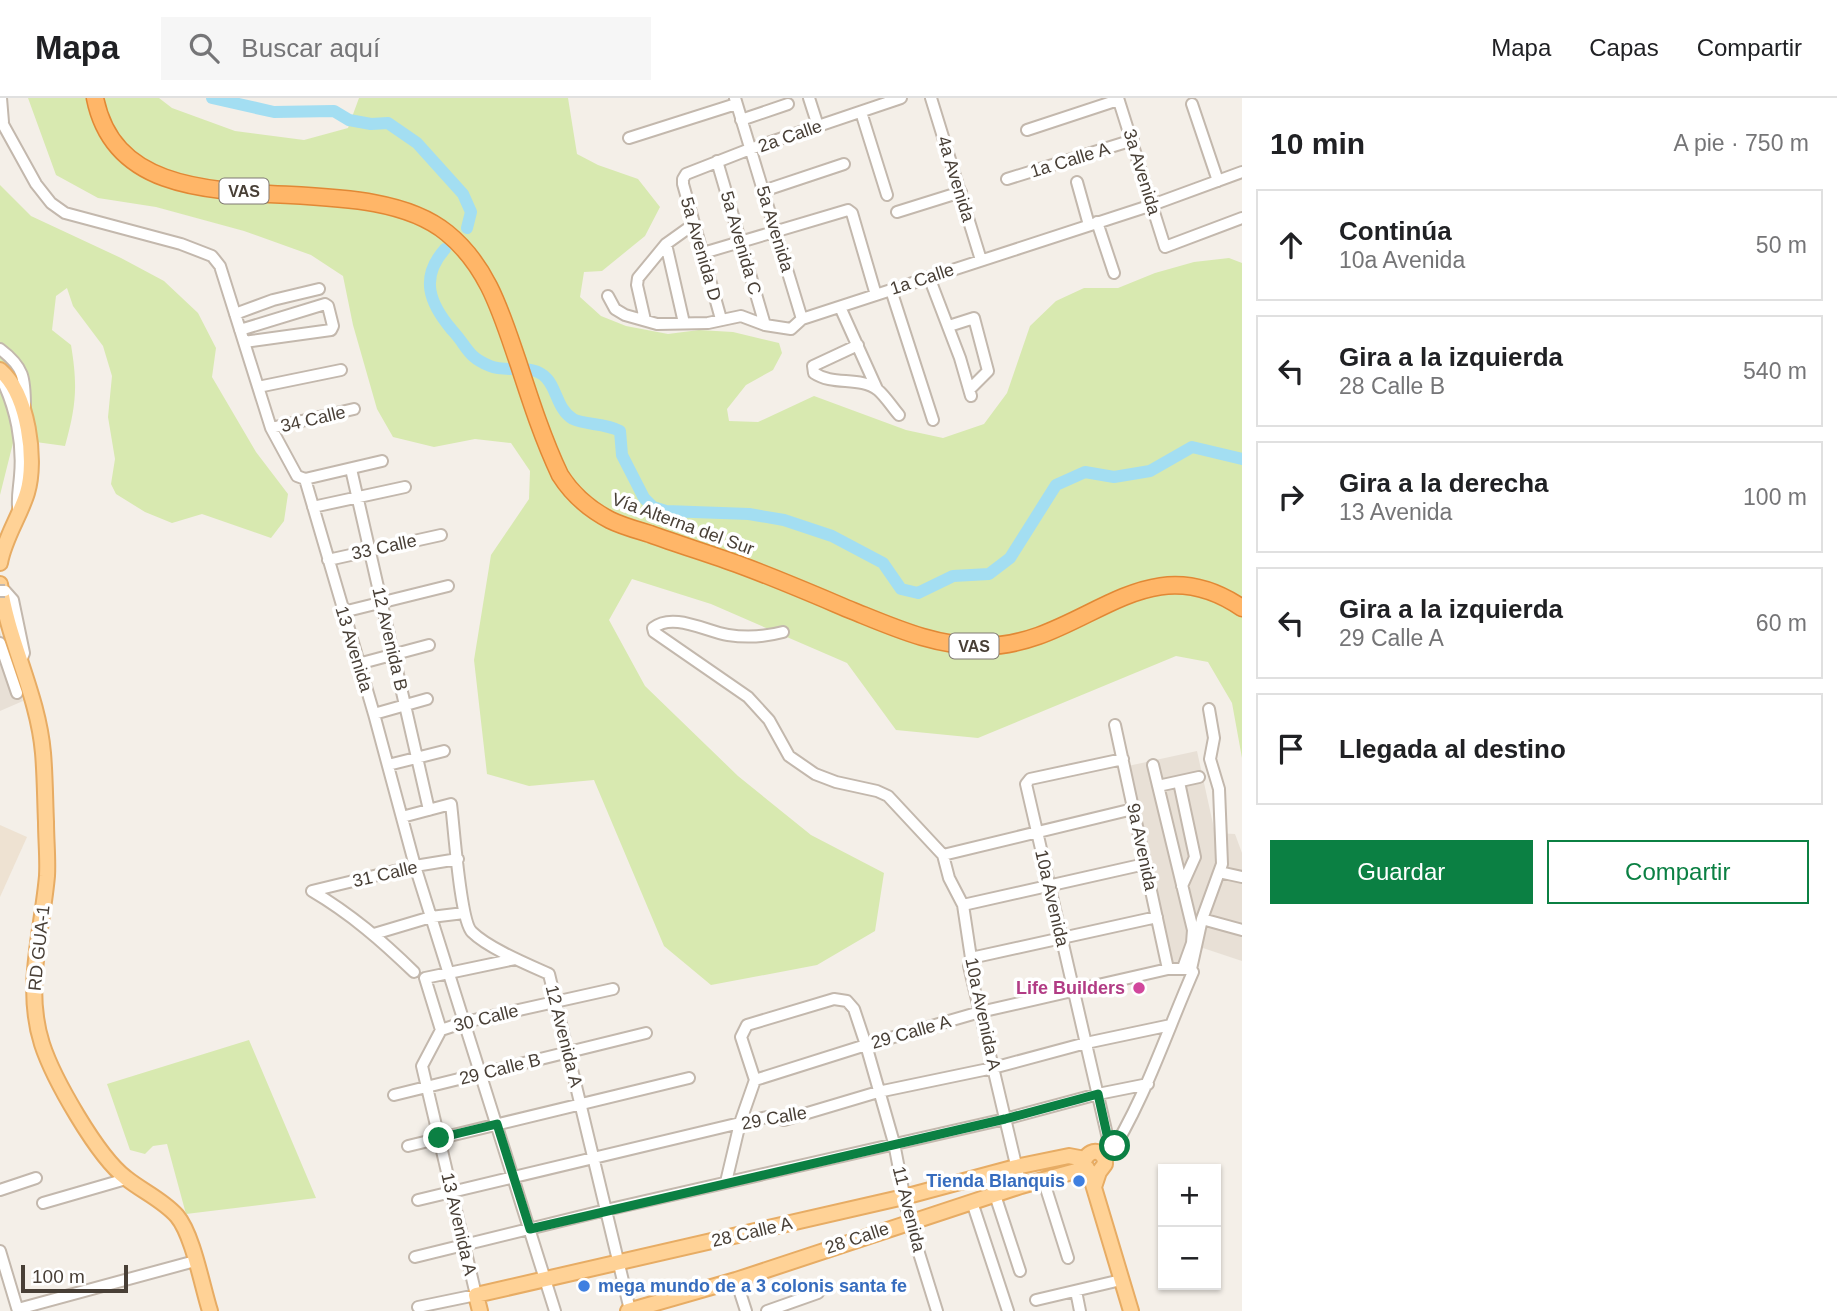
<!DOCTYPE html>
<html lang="es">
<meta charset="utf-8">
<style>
:root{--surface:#fff;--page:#f6f6f6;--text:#202124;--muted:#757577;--line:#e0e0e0;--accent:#0b8043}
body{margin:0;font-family:Arial,sans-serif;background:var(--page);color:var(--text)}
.controls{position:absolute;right:21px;bottom:21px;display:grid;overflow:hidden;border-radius:0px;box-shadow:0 2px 5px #0004}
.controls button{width:63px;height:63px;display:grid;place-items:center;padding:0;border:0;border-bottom:2px solid var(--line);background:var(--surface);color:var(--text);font:35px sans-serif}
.scale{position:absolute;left:21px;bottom:18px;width:107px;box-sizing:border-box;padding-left:7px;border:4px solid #483f36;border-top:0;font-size:19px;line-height:24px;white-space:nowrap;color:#483f36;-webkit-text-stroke:5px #fff;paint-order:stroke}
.stop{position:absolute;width:21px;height:21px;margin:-16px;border:5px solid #0b8043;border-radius:50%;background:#fff}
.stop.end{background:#0b8043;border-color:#fff;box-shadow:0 2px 7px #0008}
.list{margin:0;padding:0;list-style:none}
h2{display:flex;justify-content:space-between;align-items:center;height:91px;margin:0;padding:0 28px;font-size:30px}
h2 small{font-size:23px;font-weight:400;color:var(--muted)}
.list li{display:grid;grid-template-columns:46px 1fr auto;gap:21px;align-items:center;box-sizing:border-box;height:112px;margin:0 14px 14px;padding:0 14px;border:2px solid var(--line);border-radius:0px}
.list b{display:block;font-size:26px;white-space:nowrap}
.list p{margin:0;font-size:23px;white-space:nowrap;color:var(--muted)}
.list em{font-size:23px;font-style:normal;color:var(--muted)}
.actions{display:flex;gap:14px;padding:21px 28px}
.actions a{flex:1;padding:16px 0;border:2px solid var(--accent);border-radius:0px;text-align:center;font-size:24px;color:var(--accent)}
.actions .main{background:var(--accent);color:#fff}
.icon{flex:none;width:38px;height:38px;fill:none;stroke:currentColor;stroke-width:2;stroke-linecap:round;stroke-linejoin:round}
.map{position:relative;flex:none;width:1242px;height:1213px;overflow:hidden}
header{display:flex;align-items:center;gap:42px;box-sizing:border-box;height:98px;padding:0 35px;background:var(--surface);border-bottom:2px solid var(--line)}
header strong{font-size:33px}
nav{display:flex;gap:38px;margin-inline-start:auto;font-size:24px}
.search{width:490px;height:63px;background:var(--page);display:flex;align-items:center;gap:18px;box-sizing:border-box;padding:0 24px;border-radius:0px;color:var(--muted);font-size:26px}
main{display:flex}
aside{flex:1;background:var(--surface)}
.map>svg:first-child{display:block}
.residential{fill:#e8e0d6}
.education{fill:#eee2d2}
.green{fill:#d8e9b0}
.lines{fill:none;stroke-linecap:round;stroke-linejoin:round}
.river{stroke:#a3def2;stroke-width:12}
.minor-casing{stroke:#c3b8ad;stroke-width:14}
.major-casing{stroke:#e7ac64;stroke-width:18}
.highway-casing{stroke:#e18835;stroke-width:19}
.minor{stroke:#fff;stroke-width:10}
.major{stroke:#ffd296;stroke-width:14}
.highway{stroke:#ffb668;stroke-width:16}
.minor-bridge-casing{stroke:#c3b8ad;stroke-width:14;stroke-linecap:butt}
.minor-bridge{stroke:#fff;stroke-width:10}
.route{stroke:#0b8043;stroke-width:9}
.hotel-dot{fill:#d1479c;stroke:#fff;stroke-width:2.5}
.shop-dot{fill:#3f7fe0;stroke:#fff;stroke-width:2.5}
.labels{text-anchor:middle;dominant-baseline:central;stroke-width:7;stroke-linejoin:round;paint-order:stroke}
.shield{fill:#fff;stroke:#7f7972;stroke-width:2}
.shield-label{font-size:16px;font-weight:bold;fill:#483f36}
.street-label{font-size:18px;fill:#483f36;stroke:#fff}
.hotel-label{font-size:18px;font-weight:bold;fill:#b23c85;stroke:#fff;text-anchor:end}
.shop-label{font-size:18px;font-weight:bold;fill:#366cbe;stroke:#fff;text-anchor:end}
</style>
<header>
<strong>Mapa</strong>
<div class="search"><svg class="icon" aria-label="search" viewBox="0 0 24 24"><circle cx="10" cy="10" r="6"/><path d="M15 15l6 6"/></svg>Buscar aquí</div>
<nav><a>Mapa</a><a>Capas</a><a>Compartir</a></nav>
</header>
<main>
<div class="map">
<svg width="1242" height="1213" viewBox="0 0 1242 1213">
<rect width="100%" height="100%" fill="#f4efe8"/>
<path class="residential" d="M0,534L23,603L0,613Z
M1197,653L1215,735L1235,736L1242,755V863L1203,850L1195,869L1169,867L1128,668Z"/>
<path class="education" d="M0,727L27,739L0,799Z"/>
<path class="green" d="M28,0H159L172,10L235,33L304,42L348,30L359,0H568L577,56L598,67L638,81L660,109L645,138L602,173L584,174L580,199L601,218L626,228L668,236L699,232L733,234L779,245L782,255L773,272L746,287L727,311L729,323L758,324L814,298L906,332L943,340L984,326L1007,295L1030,228L1056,203L1084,190H1118L1155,175L1194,164L1229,160L1242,165V660L1232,605L1208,564L1176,558L978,640L896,632L847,565L711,506L632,481L609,522L645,588L738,678L811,737L884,775L875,833L817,867L711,887L664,848L594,682L529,688L487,676L474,562L491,457L529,401L530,373L511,345L475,341L434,349L393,339L377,311L353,227L343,178L311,157L244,133L156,109L98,100L56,77Z
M0,87L31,118L121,160L164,183L198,215L216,250L212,279L256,354L288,396L284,423L271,440L202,416L172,425L145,414L116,396L111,386L115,361L108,319L112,278L103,248L73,208L67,190L56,198L52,232L71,247C78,289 76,308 65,348L14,341L0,397Z
M249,942L316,1100L186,1116L167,1046L153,1048L145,1056L130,1052L107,986Z"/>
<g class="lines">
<path class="river" d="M212,0L274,14L334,13L349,22L371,26L388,25L417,45L463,96L471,114L467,130
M445,151C419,180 430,206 452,232C468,249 466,258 490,268C507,275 528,266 543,277C557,287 556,311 573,321C585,327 605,325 620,333L622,357L644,400L653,409L666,413L749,416L784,422L832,438L883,465L901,491L918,495L953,478L989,476L1010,460L1056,387L1085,374L1114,379L1150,373L1192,349L1242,361"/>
<g class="minor-casing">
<path id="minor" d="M1,0L3,24
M735,0L802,221
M809,0L818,28
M931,0L981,162
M1118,0L1165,149L1242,120
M1192,6L1218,83
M861,14L887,97
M0,21L36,86L51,105L65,115L181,146L212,158L220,168L271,330L297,378L305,381L374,616L415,768L555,1213
M741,22L788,6
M1027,32L1118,2
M629,40L736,6
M717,63L765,227
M1007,81L1133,42
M1077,84L1089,127
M763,93L844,66
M897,114L961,94
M1097,124L1114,175
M666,146L684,225
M703,155L848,112L852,115L876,197
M929,179L960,260L971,298
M891,192L933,322
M608,198L615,211L625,217L657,226L708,225L741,218L765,227L791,231L802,221L1152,107L1242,74
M840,209L877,291
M235,216L273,202L319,191
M721,221L683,86V81L686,76L750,51L901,0
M645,222L637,187L638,180L666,146L694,126
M949,228L974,220L988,273L970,291
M240,232L325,206L328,208L333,228L331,232L244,244
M858,247L813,268L814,275C833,288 860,278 878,292C886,299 892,309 899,317
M0,251C24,269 25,280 25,309
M1,280C16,310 23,345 20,378C19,392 16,402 19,417
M258,289L341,272
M271,330L354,311
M351,371L429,712
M305,381L382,363
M313,409L405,389
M328,462L441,437
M5,493L13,502L24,555L21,563
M343,514L448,488
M783,534C764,539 747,540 728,537C705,533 673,514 653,530L654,534L748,599L769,622L789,658L815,676L836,684L877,693L888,698L943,757L949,780L963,807L971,860L969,868L1021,1088
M0,545L17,595
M358,566L429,547
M374,616L427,601
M1115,627L1168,871
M388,667L444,653
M1153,667L1193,832L1192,845L1183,870
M1179,684L1195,759L1182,788
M1158,688L1199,679
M402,719L451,706C454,728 460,823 472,834C488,850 529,867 549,876L630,1212
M943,757L1133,711
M1219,774L1242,779
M312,793L415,768L458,761
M312,793C351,816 382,843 414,874
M963,807L1145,766
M1202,821L1242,832
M374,836L431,819L464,815
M971,860L1157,819
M1191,871L1202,821L1222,766L1219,691L1210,661L1214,640L1209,611
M441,932L465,924L613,891
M755,982L866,947L980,914L1168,871H1191L1193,874C1165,938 1144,1004 1106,1063
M394,997L646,935
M1108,1041L1026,686L1030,681L1123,661
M408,1048L689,980
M1043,1081L1068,1160
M726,1084L740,1025L755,982L741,939L747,927L834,901L847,903L854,911L866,947L894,1045L909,1123L937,1213
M0,1092L36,1080
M995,1097L1020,1173
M418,1102L740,1025L772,1018L784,1022L878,994L993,970L1086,945L1171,927
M972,1104L1008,1213
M43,1105L126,1081
M0,1153L18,1213
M415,1159L606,1112L1005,1021L1098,996L1148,986
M736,1182L746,1213
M1076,1193L1080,1213
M1036,1202L1121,1182
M418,1209L476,1197L422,968L441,932L425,880L515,861
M18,1211L195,1163
M767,1213L818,1195"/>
</g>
<g class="major-casing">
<path id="major" d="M0,272C28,296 37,362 27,395C20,418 4,441 0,465
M0,486C8,544 38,596 43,655C45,678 45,702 46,724C46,742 48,760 47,778C42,834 24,890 42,946C53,980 97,1058 126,1080C142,1093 163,1102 177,1118C193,1137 202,1188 210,1213
M1085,1061C1092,1049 1105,1053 1105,1066L1099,1074L1094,1089
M1089,1073L1131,1213
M480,1213L476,1197L904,1099L1016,1069L1069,1058L1085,1061
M628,1213L736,1182L1021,1088L1087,1070"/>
</g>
<g class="highway-casing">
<path id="highway" d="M95,0C125,149 353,58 447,135C489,169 502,218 519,267C531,304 543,341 560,377C572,396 589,411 610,422C622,428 637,432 650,436C680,447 710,456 740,467C778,481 815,497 853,513C895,530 937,549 984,548C1083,548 1143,442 1242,510"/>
</g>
<use href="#minor" class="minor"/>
<use href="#major" class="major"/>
<use href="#highway" class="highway"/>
<g class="minor-bridge-casing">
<path id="minor-bridge" d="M0,493H5"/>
</g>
<use href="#minor-bridge" class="minor-bridge"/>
</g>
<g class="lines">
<path class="route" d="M439,1040L497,1026L530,1131L1005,1021L1098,996L1108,1041L1115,1048"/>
</g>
<circle class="hotel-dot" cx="1139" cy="890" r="7"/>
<g class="shop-dot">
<circle cx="1079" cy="1083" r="7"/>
<circle cx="584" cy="1188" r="7"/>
</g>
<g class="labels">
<g class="shield">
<rect x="219.5" y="80.5" width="49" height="25" rx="5"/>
<rect x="949.5" y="535.5" width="49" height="25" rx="5"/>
</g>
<g class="shield-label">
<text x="244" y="93">VAS</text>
<text x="974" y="548">VAS</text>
</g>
<g class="street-label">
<text transform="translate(790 38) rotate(-19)">2a Calle</text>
<text transform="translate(1070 62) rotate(-17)">1a Calle A</text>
<text transform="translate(1142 74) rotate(73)">3a Avenida</text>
<text transform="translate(956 81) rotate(73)">4a Avenida</text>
<text transform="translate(775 131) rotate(73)">5a Avenida</text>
<text transform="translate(741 145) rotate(74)">5a Avenida C</text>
<text transform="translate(701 151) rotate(74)">5a Avenida D</text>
<text transform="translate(922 181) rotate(-18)">1a Calle</text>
<text transform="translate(313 321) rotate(-13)">34 Calle</text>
<text transform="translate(683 426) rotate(20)">Vía Alterna del Sur</text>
<text transform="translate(384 449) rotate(-12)">33 Calle</text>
<text transform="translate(390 541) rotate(77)">12 Avenida B</text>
<text transform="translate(354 551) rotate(73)">13 Avenida</text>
<text transform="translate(1142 749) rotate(78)">9a Avenida</text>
<text transform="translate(385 776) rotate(-13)">31 Calle</text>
<text transform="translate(1052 800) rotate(77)">10a Avenida</text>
<text transform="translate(39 850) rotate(-84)">RD GUA-1</text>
<text transform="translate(983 916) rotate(78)">10a Avenida A</text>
<text transform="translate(486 920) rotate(-14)">30 Calle</text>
<text transform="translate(911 934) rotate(-16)">29 Calle A</text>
<text transform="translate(564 938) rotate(76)">12 Avenida A</text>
<text transform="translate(500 971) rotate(-14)">29 Calle B</text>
<text transform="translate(774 1020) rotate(-10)">29 Calle</text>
<text transform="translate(909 1111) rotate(76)">11 Avenida</text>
<text transform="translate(459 1126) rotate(77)">13 Avenida A</text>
<text transform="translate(752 1134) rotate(-13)">28 Calle A</text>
<text transform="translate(857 1140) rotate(-18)">28 Calle</text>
</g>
<g class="hotel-label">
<text x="1125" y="890">Life Builders</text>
</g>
<g class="shop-label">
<text x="1065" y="1083">Tienda Blanquis</text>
<text x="598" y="1188" text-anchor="start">mega mundo de a 3 colonis santa fe</text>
</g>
</g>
</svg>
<div class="controls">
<button>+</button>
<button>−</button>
</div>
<div class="scale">100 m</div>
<div class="stop" style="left:1115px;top:1048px"></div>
<div class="stop end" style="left:439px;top:1040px"></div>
</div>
<aside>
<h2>10 min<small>A pie · 750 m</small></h2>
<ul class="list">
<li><svg class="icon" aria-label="ahead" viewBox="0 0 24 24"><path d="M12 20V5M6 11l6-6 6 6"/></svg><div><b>Continúa</b><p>10a Avenida</p></div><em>50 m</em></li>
<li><svg class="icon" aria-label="left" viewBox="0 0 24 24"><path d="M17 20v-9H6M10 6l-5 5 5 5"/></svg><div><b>Gira a la izquierda</b><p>28 Calle B</p></div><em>540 m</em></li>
<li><svg class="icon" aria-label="right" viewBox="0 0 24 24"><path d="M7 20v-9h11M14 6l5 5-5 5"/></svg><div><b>Gira a la derecha</b><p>13 Avenida</p></div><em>100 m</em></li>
<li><svg class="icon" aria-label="left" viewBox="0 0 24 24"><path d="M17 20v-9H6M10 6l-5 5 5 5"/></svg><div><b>Gira a la izquierda</b><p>29 Calle A</p></div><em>60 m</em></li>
<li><svg class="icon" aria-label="arrive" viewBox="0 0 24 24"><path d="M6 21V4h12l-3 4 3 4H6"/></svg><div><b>Llegada al destino</b></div></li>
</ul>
<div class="actions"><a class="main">Guardar</a><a>Compartir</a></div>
</aside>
</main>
